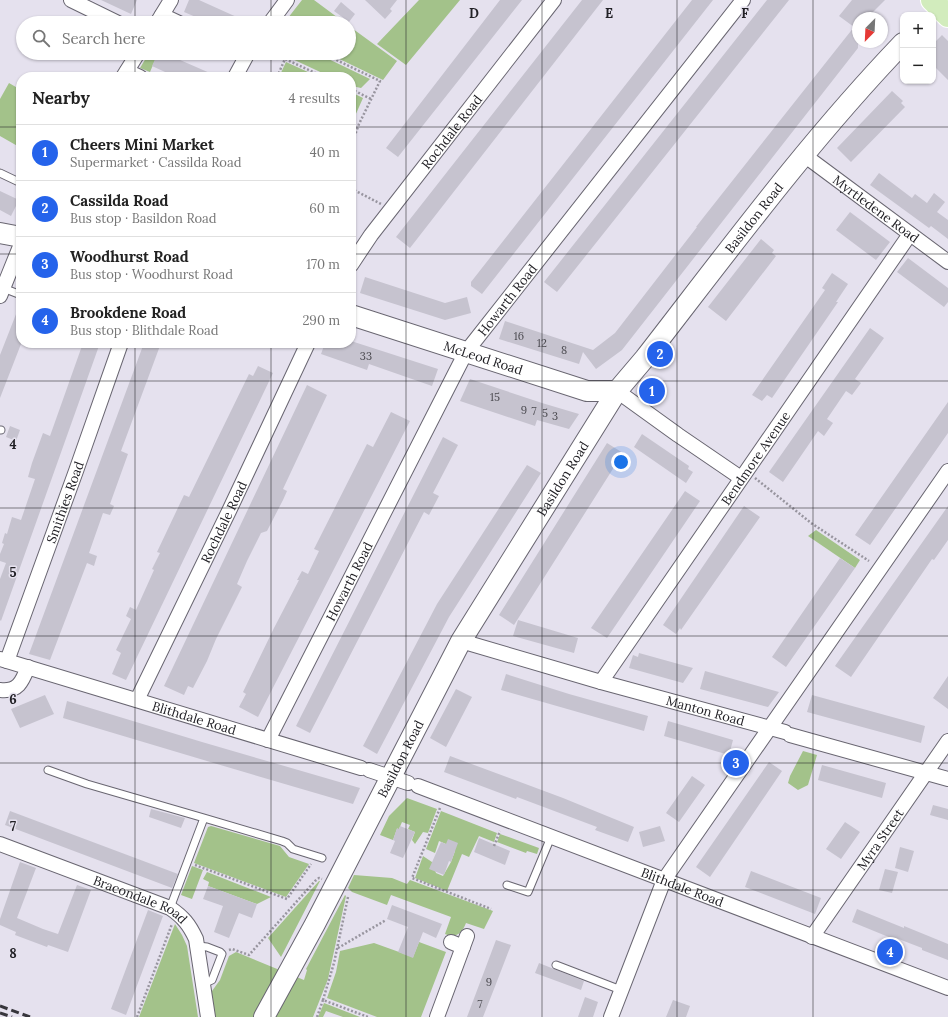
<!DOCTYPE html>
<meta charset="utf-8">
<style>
:root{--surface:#fff;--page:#f2f2f2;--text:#222;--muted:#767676;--line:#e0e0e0;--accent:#2563eb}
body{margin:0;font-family:Lora,serif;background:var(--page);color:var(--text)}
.controls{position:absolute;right:12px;top:12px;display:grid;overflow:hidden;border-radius:8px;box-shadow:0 1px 3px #0004}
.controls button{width:36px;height:36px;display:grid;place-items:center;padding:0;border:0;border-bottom:1px solid var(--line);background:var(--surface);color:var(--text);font:20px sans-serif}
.compass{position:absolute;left:852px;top:12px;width:36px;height:36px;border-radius:50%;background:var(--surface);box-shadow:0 1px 3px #0004;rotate:204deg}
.you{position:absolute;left:621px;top:462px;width:14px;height:14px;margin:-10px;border:3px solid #fff;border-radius:50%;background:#1a73e8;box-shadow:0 0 0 6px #1a73e833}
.badge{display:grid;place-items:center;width:26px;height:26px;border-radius:50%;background:var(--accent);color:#fff;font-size:13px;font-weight:700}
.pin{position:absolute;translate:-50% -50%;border:2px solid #fff;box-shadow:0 1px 4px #0006}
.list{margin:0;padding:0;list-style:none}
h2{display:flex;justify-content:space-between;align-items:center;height:52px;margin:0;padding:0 16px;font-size:17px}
h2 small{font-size:13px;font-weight:400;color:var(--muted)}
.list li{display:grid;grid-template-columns:26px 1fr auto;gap:12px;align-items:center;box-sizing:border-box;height:56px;padding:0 16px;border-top:1px solid var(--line)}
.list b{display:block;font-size:15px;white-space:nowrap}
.list p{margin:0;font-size:13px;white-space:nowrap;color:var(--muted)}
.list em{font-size:13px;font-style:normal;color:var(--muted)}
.icon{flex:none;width:22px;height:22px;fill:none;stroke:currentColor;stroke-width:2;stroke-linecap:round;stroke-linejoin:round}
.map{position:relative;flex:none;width:948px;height:1017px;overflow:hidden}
.search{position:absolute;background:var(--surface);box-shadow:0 1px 3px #0004;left:16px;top:16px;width:340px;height:44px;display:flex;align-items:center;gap:10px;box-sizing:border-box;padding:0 14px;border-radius:22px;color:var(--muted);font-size:15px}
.panel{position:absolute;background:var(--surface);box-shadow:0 1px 3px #0004;left:16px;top:72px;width:340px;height:276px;border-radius:16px}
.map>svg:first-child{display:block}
.green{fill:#a3c28a}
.building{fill:#c6c3cf}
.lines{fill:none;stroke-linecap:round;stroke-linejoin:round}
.lane-casing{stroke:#696671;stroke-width:9}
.street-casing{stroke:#696671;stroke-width:16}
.secondary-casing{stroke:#696671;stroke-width:22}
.primary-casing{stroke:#fff;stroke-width:24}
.path{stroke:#98959f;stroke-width:2.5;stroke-dasharray:2 2;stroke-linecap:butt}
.lane{stroke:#fff;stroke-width:7}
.street{stroke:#fff;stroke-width:14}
.secondary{stroke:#fff;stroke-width:20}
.primary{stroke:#d2ecbd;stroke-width:22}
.rail{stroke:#37363c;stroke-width:3;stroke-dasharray:8 4;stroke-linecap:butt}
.grid{fill:none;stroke:#222126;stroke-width:1;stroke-opacity:0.55}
.labels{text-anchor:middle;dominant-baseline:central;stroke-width:3;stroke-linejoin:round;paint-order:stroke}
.number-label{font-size:11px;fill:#4b4a50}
.street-label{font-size:13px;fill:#222126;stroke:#e5e1ee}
.grid-label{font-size:13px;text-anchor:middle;font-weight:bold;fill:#222126;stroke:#e5e1ee;stroke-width:3;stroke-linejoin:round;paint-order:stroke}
</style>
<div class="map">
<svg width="948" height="1017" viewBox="0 0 948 1017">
<rect width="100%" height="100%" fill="#e5e1ee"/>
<path class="green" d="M302,0H314L345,23H284Z
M419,0H460L406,65L377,44Z
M349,26L397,61L383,80L327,53H349Z
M149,53H158L150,72L140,68Z
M290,53H316L370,79L361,88L352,86L351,77H331L288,57Z
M286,62L319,77H279Z
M9,83L21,90V148L0,136V99Z
M351,92L363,98L351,125Z
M816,530L860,560L855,568L808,536Z
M803,751L817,755L808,785L798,790L788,783L790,776Z
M407,798L437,809L428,833L423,832L415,844L412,840L415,832L408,829L410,825L402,822L399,829H397L393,840L380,835L389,816Z
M441,811L497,833L494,842L479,836L469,857L462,854L447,891L415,878L423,856L432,862L436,873L443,876L451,862L455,851L446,844L439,841L435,853L426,849Z
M211,826L280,846L289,857L309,864L286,897L194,863L208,827Z
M500,834L539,848L537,854L527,851L526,853L497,842Z
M192,866L203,870L192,899L181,895Z
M207,872L271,897L257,904L208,886L209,882L203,879Z
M354,875L392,878L407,884L410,880L493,911L484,929L466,923C462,933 456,939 445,934L451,917L391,895L387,905L352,892L348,888Z
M319,881H320L281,957L268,938Z
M345,895L346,896L328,979L313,1017H214L211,995L212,991L220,980L229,956L236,952L304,980L307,970L306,969Z
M175,924L182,935L187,946L198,1017H139Z
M419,942L446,952L421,1017H377L327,998L336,972L340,951L374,943L413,957Z
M324,1003L360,1017H343L326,1011L323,1017H318Z"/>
<path class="building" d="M101,0H137L131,14Z
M189,0H199L250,23H210L184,12Z
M365,0H397L390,9L392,11L385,19Z
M500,0H522L398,157L386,148Z
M582,0H603L410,248L396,237Z
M692,0H713L482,294L471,286V282Z
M767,0H789L557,292L544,282Z
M852,0H885L867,18H858V48L622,350L596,369L583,352L579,364L499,339L505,321L593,350L615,333L697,227H696L703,218L854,27L839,16Z
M341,2L355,14L349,22L334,11Z
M942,35L948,41V80L933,65V44Z
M158,53H164L219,77H176L152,66Z
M892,91L903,101L901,103L905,107L851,162L837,148Z
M879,173L912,198L915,194L927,203L934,193L945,202L937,212L948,220V239L931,226L929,228L870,185Z
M0,191L19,200L11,216L0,210Z
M850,212L890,242L876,260L836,230Z
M761,239L774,250L772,253L776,256L726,321L708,307Z
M908,258L948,288V302L944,307L897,272Z
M832,273L848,284L836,302H838L772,398L767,395L762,401L752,395L825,290L822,288Z
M365,277L445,303L467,297L471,313L445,320L360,293Z
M20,304L21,344L0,398V355Z
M870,328L884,338L855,379L861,383L852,395L846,391L827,419L833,423L824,436L818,431L783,482L769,472Z
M351,341L438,369L432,386L369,364L367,370L321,354L325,343H351Z
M83,343H100L1,621L0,620V579L6,563L0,561V554L4,544L2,543L5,533L7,534L12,517L21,520L35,479L28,477L32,463L43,433L50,436Z
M144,343H161L121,451L128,454L110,504L114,506L110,515L103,513L89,553L97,556L94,566L87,563L50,660L29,654Z
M258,366L273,373L126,680L112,674L121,653L116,650L131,619L126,616L130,607L136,610L154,570L152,569L160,553L157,552L184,495L189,497L249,374L253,376Z
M470,379L542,403L579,414L569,429L537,420L535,426L460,401Z
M307,385L327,395L283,489L287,491L283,500L267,531L261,533L247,561L237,584L242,587L216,639L207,661L193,688L188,686L184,695L164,686Z
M948,402V433L870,545L855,535Z
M391,412L410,421L258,717L239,707L246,694L243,692L274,628L299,580H297L302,571L308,574L319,551L314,549L367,444L373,447Z
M10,426L20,430L16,441L6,437Z
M642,434L689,466L688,469L693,472L686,483L634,447Z
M443,437L458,445L433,493L439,496L429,515L424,512L310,733L296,726Z
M607,443L623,453L514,625L499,615Z
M527,465L541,473L449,617L377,754L363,746L437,604Z
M685,491L700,501L607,638L591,628Z
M744,506L760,517L681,630L680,628L676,634L663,625Z
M948,506V540L934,560L932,559L851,677L835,666Z
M840,558L855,568L786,667L772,657Z
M518,620L578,638L574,653L513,636Z
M639,653L693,668L683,683L629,668L633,655L638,657Z
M705,671L779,692L768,707L700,689Z
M506,674L569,694L648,716L644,731L501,690Z
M948,676V709L933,698Z
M456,689L472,697L446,747L430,738Z
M45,695L54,714L20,728L11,709Z
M812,695L925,726L921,743L807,712Z
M67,701L202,742L360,788L353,804L217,764L63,718Z
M668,721L733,740L729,755L664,736Z
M450,756L563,798L634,827L628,842L595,830L597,827L517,797L516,799L444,772Z
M769,762L782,771L710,877L696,867Z
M822,765L886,783L882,798L818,780Z
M692,776L705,785L679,822L666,813Z
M933,805L948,809V820L930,815Z
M151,809L185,818L181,828L149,817Z
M10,811L178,874L172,888L5,825Z
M845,822L860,832L841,859L826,849Z
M400,826L415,832L403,858L390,853L395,841L393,840L397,828L399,829Z
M660,826L665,841L643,847L639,832Z
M479,838L510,851L505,865L474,852Z
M448,839L458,843L451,862L449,861L444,875L429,869L441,842L446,844Z
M900,847L914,851L908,872L895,868Z
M20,862L36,868L17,918L43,929L58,934L77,885L91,890L68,952L48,945L47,947L15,935L16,932L0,925V919Z
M885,869L898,872L892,893L879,890Z
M751,871L821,898L815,914L745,887Z
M208,886L257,904L252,918L239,913L229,938L214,932L223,906L203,899Z
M392,905L442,924L436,938L423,932L413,958L398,952L408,927L387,919Z
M857,909L904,928V926L948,944V960L922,950V948L896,938V940L852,922Z
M148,910L163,916L126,1015L111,1009Z
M496,940L511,945L494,989L483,1017H467Z
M539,963L584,981L581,990L535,973Z
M585,997L598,1002L593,1017H578Z
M673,1000L690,1006L686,1017H666Z"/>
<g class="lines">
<g class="lane-casing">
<path id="lane" d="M0,173L21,183
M3,288L21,295
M0,430H1
M48,770L87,784L204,818
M507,885L528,892L551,837
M170,908L204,818L282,841L287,843L293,849L322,858
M198,946L207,947L220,952L222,954L212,980L203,984
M556,965L621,990"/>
</g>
<g class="street-casing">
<g id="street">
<path d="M71,0L118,23"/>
<path d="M162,15L179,23"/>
<path d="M157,23L171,0"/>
<path d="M270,23L287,0"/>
<path d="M127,71L140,77"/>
<path d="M123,77L138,53"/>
<path d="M235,77L248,53"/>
<path id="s1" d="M804,155L948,262"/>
<path id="s2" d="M351,265L371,235L554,0"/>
<path d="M0,296L21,244"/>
<path d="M617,391L678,435L741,478"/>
<path id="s3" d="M461,641L601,682L785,732"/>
<path id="s4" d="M0,659L361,768"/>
<path id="s5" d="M7,661L76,471L121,343"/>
<path id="s6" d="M601,682L910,234"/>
<path d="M0,690C18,692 22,682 28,667"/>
<path id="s7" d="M137,700L229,511L308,343"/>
<path d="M790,735L948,779"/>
<path id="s8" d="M268,740L466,352L743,0"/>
<path d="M369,770L408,783"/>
<path id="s9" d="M418,786L948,988"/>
<path id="s10" d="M0,844L170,908C183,917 189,924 196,939L208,1017"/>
<path id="s11" d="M812,937L948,741"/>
<path d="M451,942L463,947"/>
<path d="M437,1017L467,936"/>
<path d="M611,1017L664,880L948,471"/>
</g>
</g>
<g class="secondary-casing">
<g id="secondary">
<path d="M0,233L21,237"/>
<path id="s12" d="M351,315L587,391H617"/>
<path id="s13" d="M264,1017L315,924L461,641L617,391L645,358C728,251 809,141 903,43"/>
</g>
</g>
<g class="primary-casing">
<path id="primary" d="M932,0L948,16"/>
</g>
<path class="path" d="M322,53L380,81L359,124L351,146
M285,59L288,53
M277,77L285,59L324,77
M351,89L371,99
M351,188L352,189L381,204
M755,478L811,523L869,561
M440,808L412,878L491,909
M494,846L500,831
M195,865L287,899L311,864
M338,948L386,920
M229,950L232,949L249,955L315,881L319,878L322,879
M323,1000L334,963L348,897
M137,1017L172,924
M317,1017L323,1000L368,1017"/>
<use href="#lane" class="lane"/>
<use href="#street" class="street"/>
<use href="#secondary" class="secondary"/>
<use href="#primary" class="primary"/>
<path class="rail" d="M0,1006L30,1017
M0,1013L12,1017"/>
</g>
<path class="grid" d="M135,0V23M271,0V23M406,0V1017M542,0V1017M677,0V1017M813,0V1017M135,53V77M271,53V77M0,127H21M351,127H948M0,254H21M351,254H948M135,343V1017M271,343V1017M0,381H948M0,508H948M0,636H948M0,763H948M0,890H948"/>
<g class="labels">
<g class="number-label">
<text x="519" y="336">16</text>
<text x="542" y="343">12</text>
<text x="564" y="350">8</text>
<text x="366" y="356">33</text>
<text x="495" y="397">15</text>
<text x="524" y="410">9</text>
<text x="534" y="411">7</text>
<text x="545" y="413">5</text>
<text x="555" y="416">3</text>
<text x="489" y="982">9</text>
<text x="480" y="1004">7</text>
</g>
<g class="street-label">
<text stroke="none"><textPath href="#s2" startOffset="167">Rochdale Road</textPath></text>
<text stroke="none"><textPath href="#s1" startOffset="90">Myrtledene Road</textPath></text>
<text stroke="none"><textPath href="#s13" startOffset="940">Basildon Road</textPath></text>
<text stroke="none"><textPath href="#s8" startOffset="502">Howarth Road</textPath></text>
<text stroke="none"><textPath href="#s12" startOffset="139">McLeod Road</textPath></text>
<text stroke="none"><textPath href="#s6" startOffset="272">Bendmore Avenue</textPath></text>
<text stroke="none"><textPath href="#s13" startOffset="616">Basildon Road</textPath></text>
<text stroke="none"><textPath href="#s5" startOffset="169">Smithies Road</textPath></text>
<text stroke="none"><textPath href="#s7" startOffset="198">Rochdale Road</textPath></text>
<text stroke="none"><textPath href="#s8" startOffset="178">Howarth Road</textPath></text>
<text stroke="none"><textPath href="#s3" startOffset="254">Manton Road</textPath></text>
<text stroke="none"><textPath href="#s4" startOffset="203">Blithdale Road</textPath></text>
<text stroke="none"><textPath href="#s13" startOffset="292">Basildon Road</textPath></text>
<text stroke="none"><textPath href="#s11" startOffset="119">Myra Street</textPath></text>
<text stroke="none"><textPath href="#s9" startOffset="283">Blithdale Road</textPath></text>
<text stroke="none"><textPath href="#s10" startOffset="151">Bracondale Road</textPath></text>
</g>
</g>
<g class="grid-label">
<text x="474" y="18">D</text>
<text x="609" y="18">E</text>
<text x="745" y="18">F</text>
<text x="13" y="449">4</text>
<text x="13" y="577">5</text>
<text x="13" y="704">6</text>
<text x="13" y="831">7</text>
<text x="13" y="958">8</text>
</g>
</svg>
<div class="controls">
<button>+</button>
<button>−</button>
</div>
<svg class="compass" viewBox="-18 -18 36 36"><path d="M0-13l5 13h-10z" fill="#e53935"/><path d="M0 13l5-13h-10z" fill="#767676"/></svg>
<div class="you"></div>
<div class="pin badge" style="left:652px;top:391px">1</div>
<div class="pin badge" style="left:660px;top:354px">2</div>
<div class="pin badge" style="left:736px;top:763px">3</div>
<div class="pin badge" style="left:890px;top:952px">4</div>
<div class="search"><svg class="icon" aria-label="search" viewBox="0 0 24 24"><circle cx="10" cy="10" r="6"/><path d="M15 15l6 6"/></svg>Search here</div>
<section class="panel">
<h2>Nearby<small>4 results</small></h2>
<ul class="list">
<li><span class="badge">1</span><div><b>Cheers Mini Market</b><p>Supermarket · Cassilda Road</p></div><em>40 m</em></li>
<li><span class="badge">2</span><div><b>Cassilda Road</b><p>Bus stop · Basildon Road</p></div><em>60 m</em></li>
<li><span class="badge">3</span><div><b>Woodhurst Road</b><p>Bus stop · Woodhurst Road</p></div><em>170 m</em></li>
<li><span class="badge">4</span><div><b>Brookdene Road</b><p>Bus stop · Blithdale Road</p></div><em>290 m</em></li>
</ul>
</section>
</div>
